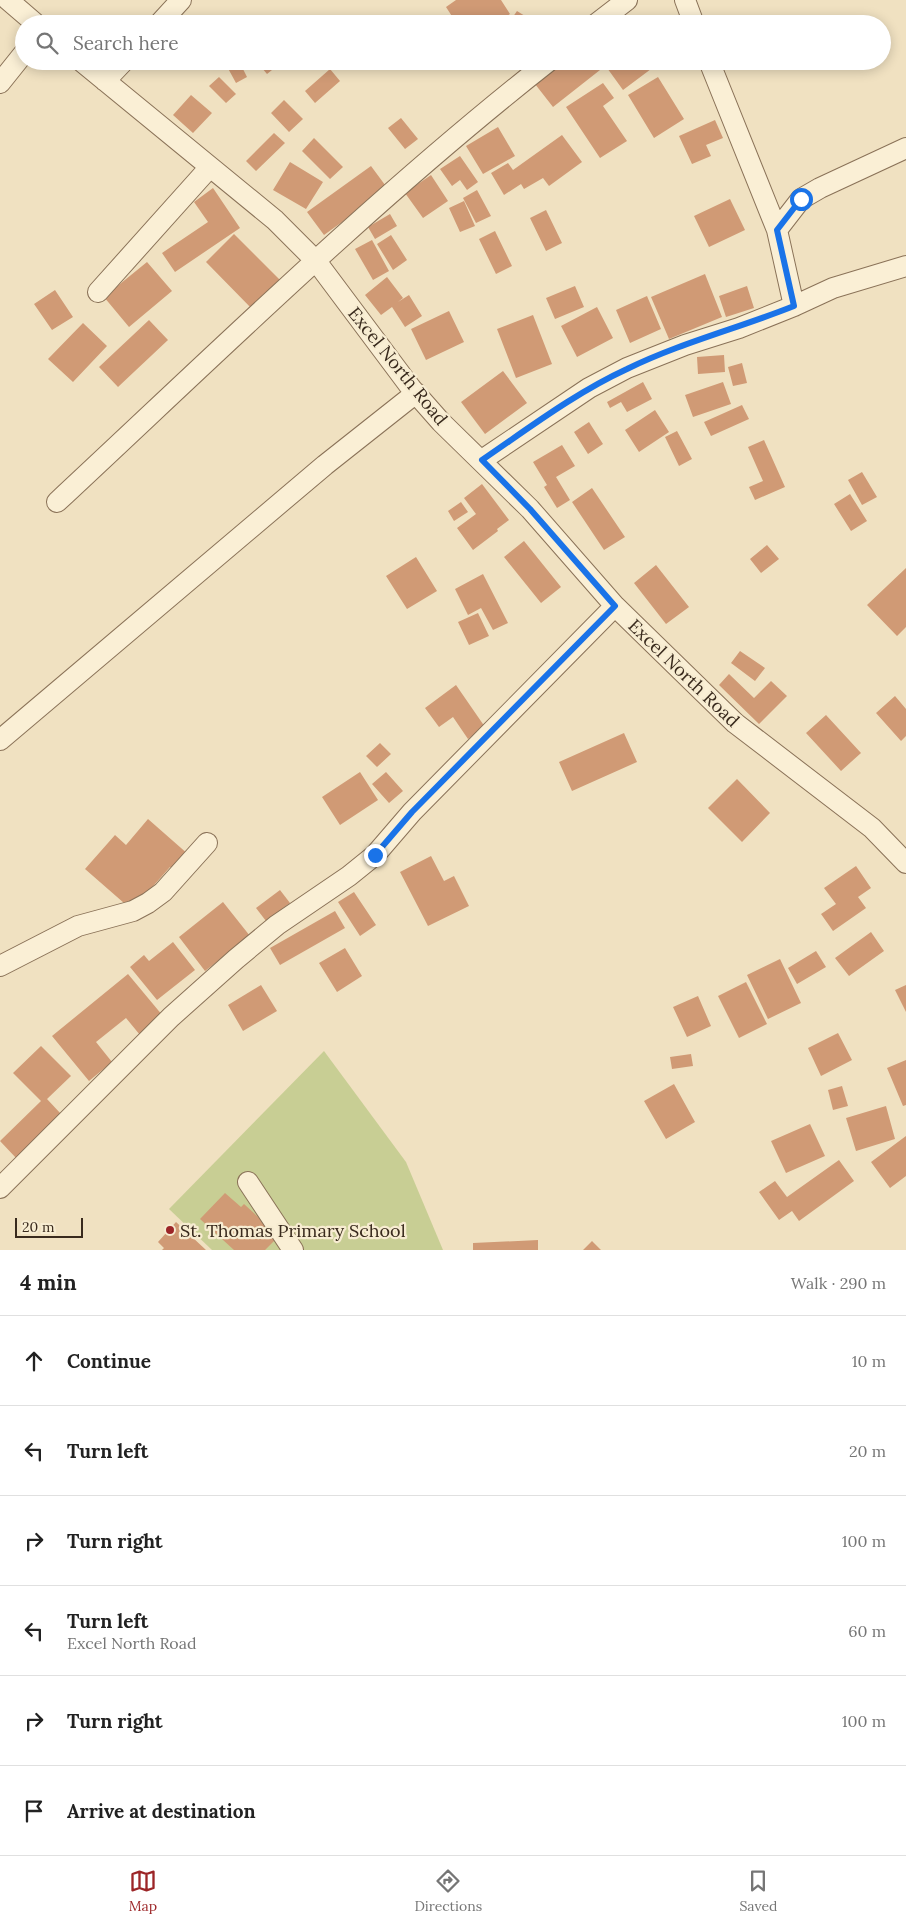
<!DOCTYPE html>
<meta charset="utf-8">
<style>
:root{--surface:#fff;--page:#f2f2f2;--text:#222;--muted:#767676;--line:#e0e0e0;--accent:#9c2527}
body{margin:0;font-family:Lora,serif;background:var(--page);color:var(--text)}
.scale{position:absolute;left:15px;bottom:12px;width:68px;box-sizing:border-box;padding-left:5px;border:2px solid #392a1d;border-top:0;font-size:14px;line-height:18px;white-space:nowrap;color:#392a1d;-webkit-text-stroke:4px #f7ecd1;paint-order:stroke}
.stop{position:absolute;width:15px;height:15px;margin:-11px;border:4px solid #1a73e8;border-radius:50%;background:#fff}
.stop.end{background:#1a73e8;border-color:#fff;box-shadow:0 1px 5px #0008}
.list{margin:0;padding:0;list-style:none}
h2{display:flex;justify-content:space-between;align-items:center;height:65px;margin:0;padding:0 20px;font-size:21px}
h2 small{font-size:16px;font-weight:400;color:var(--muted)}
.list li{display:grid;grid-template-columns:32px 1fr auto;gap:15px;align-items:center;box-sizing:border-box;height:90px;padding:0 20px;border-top:1px solid var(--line)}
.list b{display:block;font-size:19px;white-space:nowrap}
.list p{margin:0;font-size:16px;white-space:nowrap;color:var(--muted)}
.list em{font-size:16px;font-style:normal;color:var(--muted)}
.icon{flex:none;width:28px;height:28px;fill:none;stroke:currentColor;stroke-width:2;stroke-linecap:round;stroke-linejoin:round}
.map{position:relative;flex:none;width:906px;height:1250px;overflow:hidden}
.search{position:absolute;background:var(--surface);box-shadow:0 2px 12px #0003;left:15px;right:15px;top:15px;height:55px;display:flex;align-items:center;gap:12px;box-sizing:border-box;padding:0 18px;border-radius:28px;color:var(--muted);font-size:19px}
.sheet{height:605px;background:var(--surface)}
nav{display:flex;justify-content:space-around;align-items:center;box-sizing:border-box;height:70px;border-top:1px solid var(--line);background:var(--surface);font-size:14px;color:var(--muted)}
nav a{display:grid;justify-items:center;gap:2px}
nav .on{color:var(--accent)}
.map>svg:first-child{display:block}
.green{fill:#c8ce94}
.building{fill:#d09a75}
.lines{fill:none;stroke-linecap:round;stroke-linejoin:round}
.minor-casing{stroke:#8a7258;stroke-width:22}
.minor{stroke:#faefd5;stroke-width:20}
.route{stroke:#1a73e8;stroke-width:6}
.poi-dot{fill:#9c2527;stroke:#f7ecd1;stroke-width:2}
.labels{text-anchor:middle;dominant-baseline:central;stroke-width:4.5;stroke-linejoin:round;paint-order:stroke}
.street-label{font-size:18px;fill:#392a1d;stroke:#f7ecd1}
.poi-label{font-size:18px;fill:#392a1d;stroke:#f7ecd1;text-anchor:start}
</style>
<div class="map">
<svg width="906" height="1250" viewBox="0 0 906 1250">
<rect width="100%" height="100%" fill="#f0e1c1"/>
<path class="green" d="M324,1051L406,1162L443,1250H212L169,1209Z"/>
<path class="building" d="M456,0H501L510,14L495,24H457L446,7Z
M517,11L533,21L531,24H508Z
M618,17L623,24H609Z
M224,61H239L247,77L236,83Z
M256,61H273L277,66L267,74Z
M507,61H524L519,69Z
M564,61H593L600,70L553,107L535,84Z
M602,61H651L655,66L623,90Z
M330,69L340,81L315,103L305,91Z
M219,77L236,94L226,103L209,86Z
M658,77L684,119L654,138L628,95Z
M603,83L614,98L603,106L627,141L600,158L566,107Z
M191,95L212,113L193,133L173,115Z
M284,100L303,119L289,132L271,113Z
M401,118L418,139L405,149L388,128Z
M715,120L723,138L706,145L711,156L692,164L679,136Z
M498,127L515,156L483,174L466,146Z
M274,133L285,143L256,171L246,161Z
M562,135L582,162L549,186L543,178L524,189L521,184L504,195L491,173L508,163L513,170Z
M314,138L343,167L330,179L302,151Z
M460,156L478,182L467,190L460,180L452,186L440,169Z
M290,162L323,182L306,209L273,190Z
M371,166L388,189L324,235L307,212Z
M431,175L448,201L423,218L405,193Z
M213,188L240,228L175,272L162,253L208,222L194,202Z
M477,190L491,216L476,223L463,198Z
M730,199L745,230L709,247L694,216Z
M464,201L475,226L460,232L449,208Z
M546,210L562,243L546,251L530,218Z
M390,214L397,226L375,239L368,227Z
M495,231L512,266L496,274L479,239Z
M234,234L283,283L254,311L206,262Z
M391,235L407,260L393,270L377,244Z
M372,240L389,271L373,280L355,249Z
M147,262L172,291L129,327L104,297Z
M705,274L722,317L669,339L651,297Z
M387,277L403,298L398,302L409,295L422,316L405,327L392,307L381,315L365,295Z
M575,286L584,307L555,319L546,298Z
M747,286L754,308L726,317L719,296Z
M55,290L73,317L52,330L34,304Z
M647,296L661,329L630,343L616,310Z
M597,307L613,338L577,357L561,326Z
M449,311L464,342L426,360L411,329Z
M533,315L552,364L516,378L497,329Z
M149,320L168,340L118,387L99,367Z
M83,323L107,346L73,382L48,359Z
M724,355L725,372L698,374L697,357Z
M742,363L747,383L733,386L728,367Z
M503,371L527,403L485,434L461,402Z
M643,382L652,399L627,412L621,402L610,408L607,402Z
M723,382L731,404L693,417L685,395Z
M742,405L749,419L711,436L704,422Z
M655,410L669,432L639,452L625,430Z
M589,422L603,444L588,454L574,432Z
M677,431L692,459L679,466L665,437Z
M764,440L785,487L755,500L749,487L763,481L748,447Z
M562,445L575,466L556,477L570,500L557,508L544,487L547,485L533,462Z
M862,472L877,497L862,505L848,480Z
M482,484L509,520L497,529L498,531L473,550L457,528L476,514L464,498Z
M592,488L625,537L604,550L572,502Z
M850,494L867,521L851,531L834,504Z
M461,502L468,512L454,521L448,511Z
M524,541L561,587L541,603L504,557Z
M767,545L779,559L761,573L750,559Z
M416,557L437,591L407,609L386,576Z
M656,565L689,607L666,624L634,583Z
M906,568V627L897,636L867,605Z
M483,574L508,623L493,630L481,608L468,615L455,589Z
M478,613L489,636L469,645L458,622Z
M740,651L765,668L755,681L731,663Z
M729,674L754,698L771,681L787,696L759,724L719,685Z
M456,685L485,727L468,739L453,717L439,727L425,708Z
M895,696L906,709V736L901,741L876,713Z
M826,715L861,753L841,771L806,733Z
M624,733L637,762L572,791L559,762Z
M380,743L391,754L377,767L366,756Z
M360,772L378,800L340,825L322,797Z
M386,772L403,791L389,803L372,784Z
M737,779L770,813L742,842L708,808Z
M148,819L189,855L175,871L170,867L132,910L85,869L115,835L126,845Z
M431,856L444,881L454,876L469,906L428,926L400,872Z
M856,866L871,888L858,897L866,908L833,931L821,914L836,904L824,888Z
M280,890L290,903L266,921L256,908Z
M354,892L376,925L360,936L338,902Z
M223,902L250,936L205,971L179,937Z
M335,911L345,928L280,965L270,948Z
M871,932L884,951L849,976L835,958Z
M173,942L195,970L157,1000L130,967L144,955L149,961Z
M345,948L362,976L337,992L319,963Z
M816,951L826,967L797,984L788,968Z
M780,959L801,1003L768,1019L747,975Z
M128,974L163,1016L140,1035L126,1018L96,1042L112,1062L89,1081L52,1036Z
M746,982L767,1024L739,1038L718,996Z
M261,985L277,1011L243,1031L228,1005Z
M906,985V1012L895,990Z
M698,996L711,1026L687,1037L673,1007Z
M838,1033L852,1060L821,1076L808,1048Z
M41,1046L71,1076L47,1099L61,1114L17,1159L0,1141L41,1101L13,1073Z
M691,1054L693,1066L672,1069L670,1057Z
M906,1060V1105L903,1106L887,1068Z
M674,1084L695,1122L666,1139L644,1101Z
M842,1086L848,1106L833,1110L828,1090Z
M886,1106L895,1139L856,1151L846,1118Z
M810,1124L825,1156L786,1173L771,1141Z
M906,1136V1176L890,1188L871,1162Z
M839,1160L854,1181L799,1221L792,1211L779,1220L759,1192L775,1181L787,1197Z
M225,1193L241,1207L244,1204L267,1225L263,1228L275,1240L265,1250H234L200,1219Z
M176,1222L206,1250H162L164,1248L158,1242Z
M538,1240V1250H473V1243Z
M592,1241L601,1250H583Z"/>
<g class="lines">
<g class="minor-casing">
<path id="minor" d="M8,0L36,24
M685,0L694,24
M159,24L181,0
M596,24L627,0
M81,61L275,220L316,261L411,388L441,422L530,509L615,606L735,723L872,828L906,863
M709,61L777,230L794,306
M105,81L124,61
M0,83L24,53
M777,230L801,199L820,188L906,148
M98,292L210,167
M482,460L589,388L627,368L685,345L739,328L794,306L833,288L906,266
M57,502C218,352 376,197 549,61
M0,740L325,465L416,393
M0,966L78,926L133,911L148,903L163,892L207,843
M248,1182L293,1250
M0,1188L171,1017L236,959L277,925L349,876L375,855L412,812L615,606"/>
</g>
<use href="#minor" class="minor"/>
</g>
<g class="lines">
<path class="route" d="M375,855L412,812L615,606L530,509L482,460C529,428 575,393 627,369C680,343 739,328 794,306L777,230L801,199"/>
</g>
<circle class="poi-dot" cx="170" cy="1230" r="5"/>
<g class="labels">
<g class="street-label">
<text transform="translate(398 366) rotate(51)">Excel North Road</text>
<text transform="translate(684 673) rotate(44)">Excel North Road</text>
</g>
<g class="poi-label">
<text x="180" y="1230">St. Thomas Primary School</text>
</g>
</g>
</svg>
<div class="scale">20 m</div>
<div class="stop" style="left:801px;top:199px"></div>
<div class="stop end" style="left:375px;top:855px"></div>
<div class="search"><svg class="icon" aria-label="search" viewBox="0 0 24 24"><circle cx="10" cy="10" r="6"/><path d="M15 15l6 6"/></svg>Search here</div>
</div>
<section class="sheet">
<h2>4 min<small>Walk · 290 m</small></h2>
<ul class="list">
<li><svg class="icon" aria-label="ahead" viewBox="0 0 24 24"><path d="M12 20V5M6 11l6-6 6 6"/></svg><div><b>Continue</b></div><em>10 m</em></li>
<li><svg class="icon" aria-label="left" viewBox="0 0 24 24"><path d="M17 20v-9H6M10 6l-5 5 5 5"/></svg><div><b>Turn left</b></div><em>20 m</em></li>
<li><svg class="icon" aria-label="right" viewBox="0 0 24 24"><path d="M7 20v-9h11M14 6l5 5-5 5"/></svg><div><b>Turn right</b></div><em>100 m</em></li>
<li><svg class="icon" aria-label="left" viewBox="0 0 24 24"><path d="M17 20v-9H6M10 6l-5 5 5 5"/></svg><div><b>Turn left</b><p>Excel North Road</p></div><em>60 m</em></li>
<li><svg class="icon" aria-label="right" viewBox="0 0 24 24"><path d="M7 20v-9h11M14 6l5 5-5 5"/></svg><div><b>Turn right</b></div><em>100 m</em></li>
<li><svg class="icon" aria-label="arrive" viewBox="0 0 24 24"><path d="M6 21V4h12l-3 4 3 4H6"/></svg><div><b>Arrive at destination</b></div></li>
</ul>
</section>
<nav>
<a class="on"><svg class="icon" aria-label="map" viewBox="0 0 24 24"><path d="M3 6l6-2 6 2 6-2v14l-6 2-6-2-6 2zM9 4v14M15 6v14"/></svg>Map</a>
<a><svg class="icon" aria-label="directions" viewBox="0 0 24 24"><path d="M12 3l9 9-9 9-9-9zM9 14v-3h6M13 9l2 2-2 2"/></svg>Directions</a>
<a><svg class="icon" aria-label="saved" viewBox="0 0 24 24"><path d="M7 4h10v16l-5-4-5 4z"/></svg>Saved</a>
</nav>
